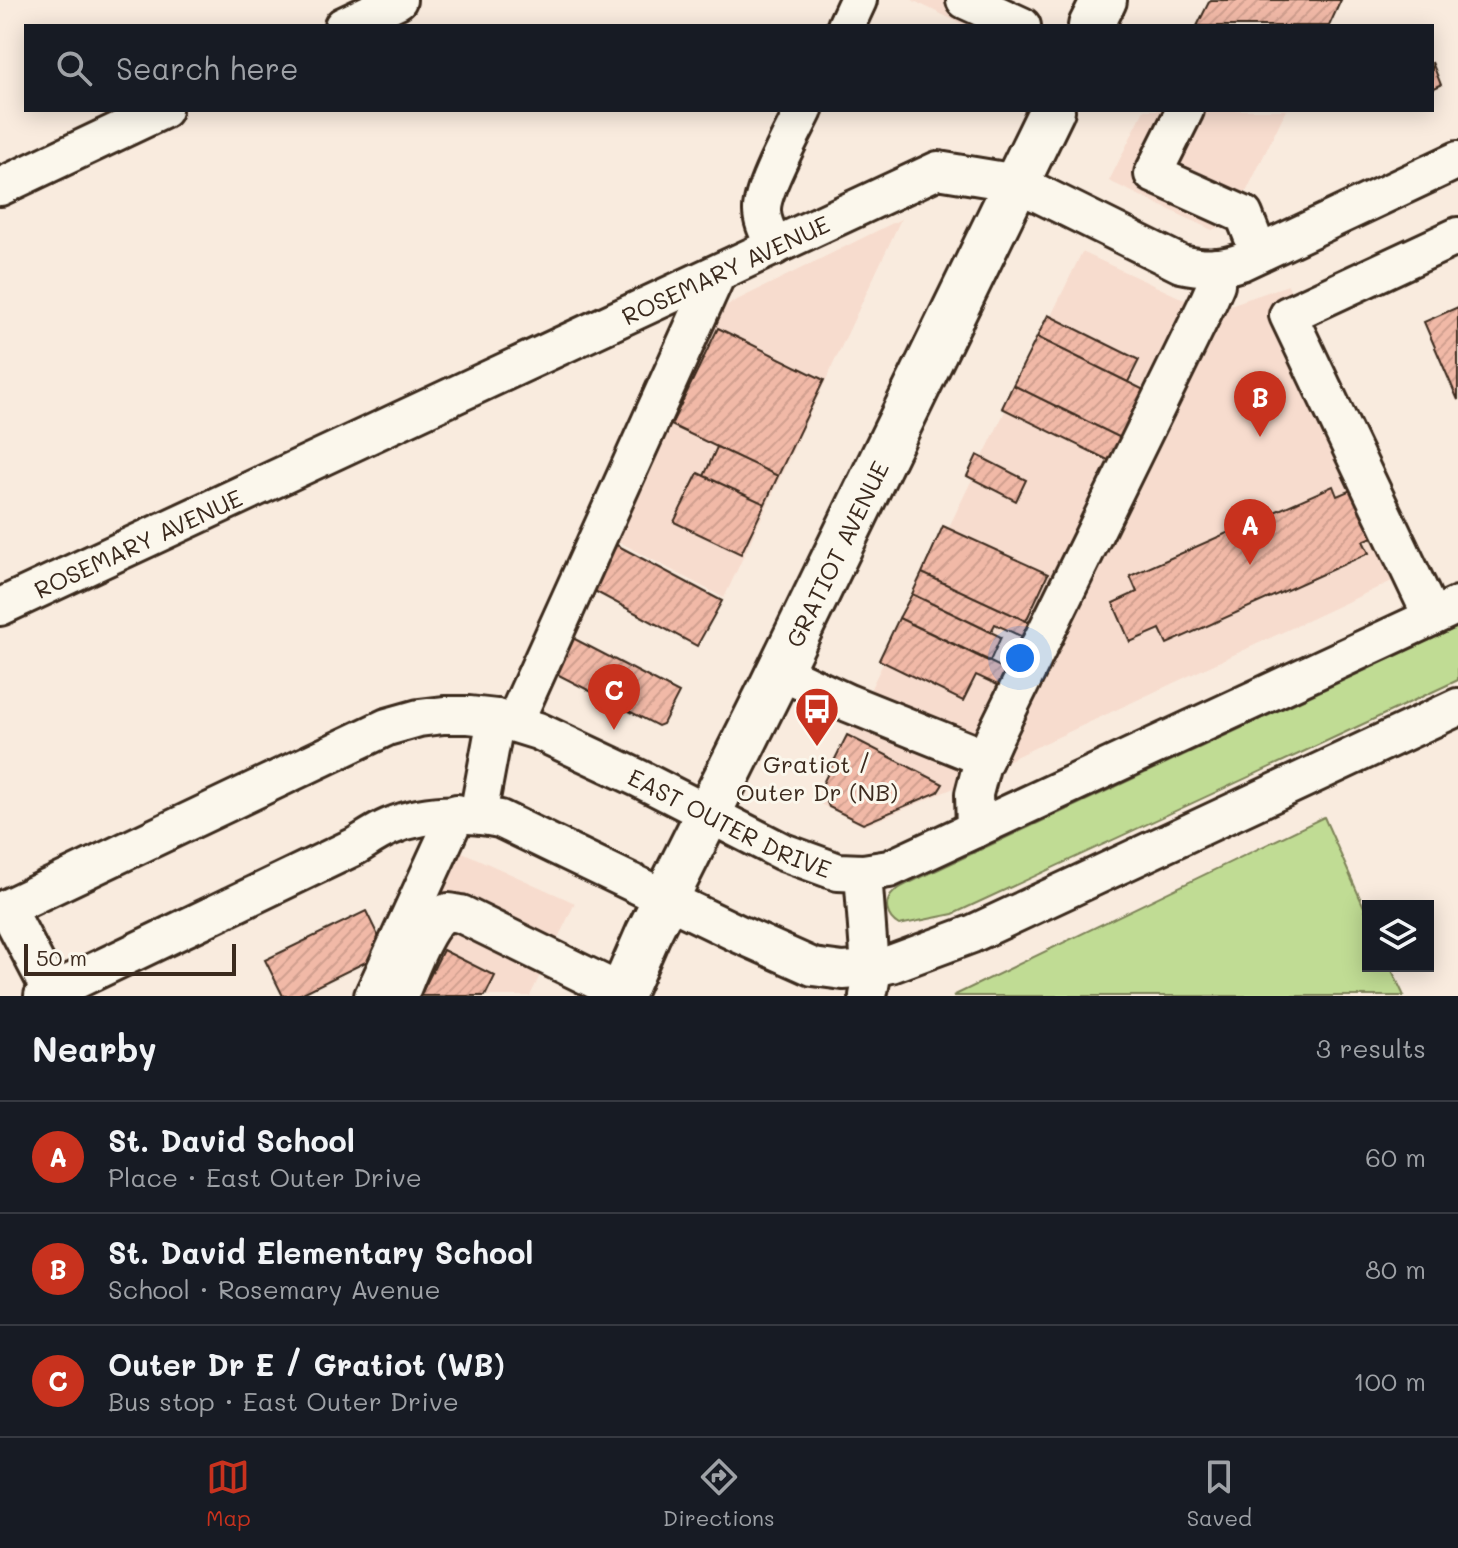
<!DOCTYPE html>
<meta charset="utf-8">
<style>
:root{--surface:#171b24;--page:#242831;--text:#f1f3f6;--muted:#9ea1a6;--line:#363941;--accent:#c8321e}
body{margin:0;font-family:Mali,sans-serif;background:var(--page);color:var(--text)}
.controls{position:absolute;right:24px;bottom:24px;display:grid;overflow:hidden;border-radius:0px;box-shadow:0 4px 20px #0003}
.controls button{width:72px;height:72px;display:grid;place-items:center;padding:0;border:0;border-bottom:2px solid var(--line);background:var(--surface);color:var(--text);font:40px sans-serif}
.scale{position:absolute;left:24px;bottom:20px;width:212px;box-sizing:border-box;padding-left:8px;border:4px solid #3b2a1e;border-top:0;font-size:22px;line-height:28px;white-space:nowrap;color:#3b2a1e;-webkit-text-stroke:6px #fbf7ec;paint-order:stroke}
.you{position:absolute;left:1020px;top:658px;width:28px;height:28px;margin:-20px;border:6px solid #fff;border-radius:50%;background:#1a73e8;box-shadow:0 0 0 12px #1a73e833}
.badge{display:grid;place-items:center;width:52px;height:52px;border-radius:50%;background:var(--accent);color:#fff;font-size:26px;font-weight:700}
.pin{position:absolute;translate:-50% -66px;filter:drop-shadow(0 2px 4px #0008)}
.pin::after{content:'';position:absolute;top:42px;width:28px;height:24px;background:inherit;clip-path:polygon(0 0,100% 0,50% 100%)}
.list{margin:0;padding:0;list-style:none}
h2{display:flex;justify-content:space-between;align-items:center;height:104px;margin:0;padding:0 32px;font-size:34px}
h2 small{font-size:26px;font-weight:400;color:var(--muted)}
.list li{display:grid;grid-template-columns:52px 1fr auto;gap:24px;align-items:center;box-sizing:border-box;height:112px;padding:0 32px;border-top:2px solid var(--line)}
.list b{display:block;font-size:30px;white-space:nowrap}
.list p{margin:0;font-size:26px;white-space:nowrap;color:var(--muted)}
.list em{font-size:26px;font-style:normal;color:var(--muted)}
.icon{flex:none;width:44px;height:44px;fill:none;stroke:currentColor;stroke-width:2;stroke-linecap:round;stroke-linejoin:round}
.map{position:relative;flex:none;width:1458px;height:996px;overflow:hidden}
.search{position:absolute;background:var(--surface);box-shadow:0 4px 20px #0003;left:24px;right:24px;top:24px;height:88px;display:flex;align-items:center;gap:20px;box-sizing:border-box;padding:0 28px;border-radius:0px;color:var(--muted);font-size:30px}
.sheet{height:440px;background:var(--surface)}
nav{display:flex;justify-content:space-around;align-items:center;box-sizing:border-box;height:112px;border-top:2px solid var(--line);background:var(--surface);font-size:22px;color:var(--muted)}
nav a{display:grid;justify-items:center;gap:4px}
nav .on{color:var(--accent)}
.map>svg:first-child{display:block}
.built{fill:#f7dcce}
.green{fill:#c0dc94;stroke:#7e8359;stroke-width:2}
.building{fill:url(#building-hatch);stroke:#3b2a1e;stroke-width:2}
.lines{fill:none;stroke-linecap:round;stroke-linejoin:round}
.minor-casing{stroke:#3b2a1e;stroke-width:42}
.major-casing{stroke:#3b2a1e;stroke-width:50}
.minor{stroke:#fbf7ec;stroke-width:36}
.major{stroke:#fbf7ec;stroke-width:44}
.labels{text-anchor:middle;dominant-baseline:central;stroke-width:6;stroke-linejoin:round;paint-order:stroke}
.street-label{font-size:24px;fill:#3b2a1e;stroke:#fbf7ec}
.poi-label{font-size:24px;fill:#3b2a1e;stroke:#fbf7ec}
</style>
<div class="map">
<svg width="1458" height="996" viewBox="0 0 1458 996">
<defs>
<pattern id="building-hatch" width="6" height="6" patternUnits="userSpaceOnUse" patternTransform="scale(2)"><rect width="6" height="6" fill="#f1b9a7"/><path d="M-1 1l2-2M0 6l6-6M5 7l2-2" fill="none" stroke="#d09f8f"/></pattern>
</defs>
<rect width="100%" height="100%" fill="#f9ebde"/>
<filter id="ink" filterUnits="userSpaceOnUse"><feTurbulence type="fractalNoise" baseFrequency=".0125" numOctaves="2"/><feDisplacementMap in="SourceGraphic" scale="16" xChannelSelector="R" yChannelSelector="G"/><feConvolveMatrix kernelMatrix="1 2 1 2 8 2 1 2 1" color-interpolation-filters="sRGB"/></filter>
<g filter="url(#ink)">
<path class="built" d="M912,0H1014L1001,26H966Z
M1144,110H1286L1232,221L1212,230L1109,181Z
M901,219L724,598L612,538L721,308Z
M1082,252L1194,304L961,785L864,826L816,802Z
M1288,285L1422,567L1000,764L1224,307Z
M460,851L575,903L530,996H390Z"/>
<path class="green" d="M1458,627V680L953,914L899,925C887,918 882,903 894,892C901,885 915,881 924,876Z
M1324,817L1368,916V966H1390L1404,996H953Z"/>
<path class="building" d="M1210,0H1341L1329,26H1197Z
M1432,62L1441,85L1432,89Z
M1458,307V400L1424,322Z
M1048,315L1139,360L1128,382L1037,337Z
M718,328L824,380L778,476L671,425Z
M1037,337L1148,392L1125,440L1013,385Z
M1013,385L1125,440L1114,463L1002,408Z
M717,447L778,476L765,504L704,476Z
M977,455L1026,480L1016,501L967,476Z
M698,473L765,504L741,554L674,522Z
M1365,484L1386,531L1363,541L1369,553L1167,644L1160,629L1130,642L1113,603L1137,592L1130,576L1333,486L1337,496Z
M943,526L1048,574L1026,621L922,573Z
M611,542L722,601L697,646L587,587Z
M922,573L1026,621L1035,627L1029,640L995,624L991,632L912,594Z
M912,594L1001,637L990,661L899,618Z
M899,618L1011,672L1004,688L976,675L963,701L879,660Z
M567,635L679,693L663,724L658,726L549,670Z
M847,735L943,784L938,792L863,824L829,807L821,787Z
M366,911L386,952L297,996H283L265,960Z
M443,950L495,976L485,996H420Z"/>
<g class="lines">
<g class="minor-casing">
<g id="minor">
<path d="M965,0L1022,26"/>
<path d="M343,26L398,0"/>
<path d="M846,26L858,0"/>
<path d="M1185,110L1153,174L1244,215L1259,253"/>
<path d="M0,187L163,110"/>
<path d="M774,247C770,236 762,223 762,211C761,190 794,131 804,110"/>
<path id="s1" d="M0,607L938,170L1017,183L1181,264C1203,269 1220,269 1241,262L1458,160"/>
<path d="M1432,617L1288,315L1458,236"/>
<path d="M779,671L848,703L985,758"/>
<path d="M514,723L717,274"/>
<path d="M478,815L496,718"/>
<path d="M975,829L974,794L981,767L994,738L1209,300L1216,284L1217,267"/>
<path d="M863,873L871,981L868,996"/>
<path d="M7,908L51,992"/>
<path id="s2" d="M0,911L387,727L419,718L444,715H469L496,718L538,731L640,779L783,852L838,872L863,873L889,869L1458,605"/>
<path d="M43,996L356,846C366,840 377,832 389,827C424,812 462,812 500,819L739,934L813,967L843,971L871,969L891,964L972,934L1458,707"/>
<path d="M373,996L457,813"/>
<path d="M399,996C407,978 428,916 448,912C449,912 459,914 461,914L622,993"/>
</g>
</g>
<g class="major-casing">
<g id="major">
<path d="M1091,26L1104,0"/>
<path id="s3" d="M621,996L648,934L772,686L1052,110"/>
</g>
</g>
<use href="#minor" class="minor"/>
<use href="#major" class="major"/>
</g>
</g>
<defs>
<g id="bus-pin" transform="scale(2.3)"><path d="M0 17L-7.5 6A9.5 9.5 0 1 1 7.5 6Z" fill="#c8321e" stroke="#fbf7ec"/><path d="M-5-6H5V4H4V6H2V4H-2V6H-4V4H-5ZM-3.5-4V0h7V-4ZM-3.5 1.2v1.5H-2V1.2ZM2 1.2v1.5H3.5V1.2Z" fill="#fff"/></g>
</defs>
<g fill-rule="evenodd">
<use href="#bus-pin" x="817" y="709"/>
</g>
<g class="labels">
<g class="street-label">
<text stroke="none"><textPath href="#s1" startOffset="800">ROSEMARY AVENUE</textPath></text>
<text stroke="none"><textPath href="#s1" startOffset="152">ROSEMARY AVENUE</textPath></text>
<text stroke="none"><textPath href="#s3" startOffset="492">GRATIOT AVENUE</textPath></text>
<text stroke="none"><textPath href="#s2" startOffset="796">EAST OUTER DRIVE</textPath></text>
</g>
<g class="poi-label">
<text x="817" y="763">Gratiot /<tspan x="817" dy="28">Outer Dr (NB)</tspan></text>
</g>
</g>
</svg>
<div class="controls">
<button><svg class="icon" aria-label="layers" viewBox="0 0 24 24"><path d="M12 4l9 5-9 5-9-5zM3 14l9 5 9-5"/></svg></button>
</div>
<div class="scale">50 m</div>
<div class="you"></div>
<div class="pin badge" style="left:1250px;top:565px">A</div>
<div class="pin badge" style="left:1260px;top:437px">B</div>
<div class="pin badge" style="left:614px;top:730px">C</div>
<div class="search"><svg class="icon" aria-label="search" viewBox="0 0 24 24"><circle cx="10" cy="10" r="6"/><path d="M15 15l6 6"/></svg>Search here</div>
</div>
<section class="sheet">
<h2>Nearby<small>3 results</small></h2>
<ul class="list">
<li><span class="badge">A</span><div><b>St. David School</b><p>Place · East Outer Drive</p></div><em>60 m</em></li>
<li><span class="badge">B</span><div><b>St. David Elementary School</b><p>School · Rosemary Avenue</p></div><em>80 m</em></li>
<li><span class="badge">C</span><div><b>Outer Dr E / Gratiot (WB)</b><p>Bus stop · East Outer Drive</p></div><em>100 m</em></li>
</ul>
</section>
<nav>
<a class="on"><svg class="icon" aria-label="map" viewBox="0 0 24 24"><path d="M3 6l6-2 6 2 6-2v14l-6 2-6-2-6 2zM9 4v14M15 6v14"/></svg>Map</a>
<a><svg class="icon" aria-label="directions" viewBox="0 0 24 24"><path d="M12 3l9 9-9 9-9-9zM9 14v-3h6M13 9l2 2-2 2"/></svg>Directions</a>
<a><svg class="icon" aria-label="saved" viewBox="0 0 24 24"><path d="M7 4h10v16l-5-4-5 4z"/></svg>Saved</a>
</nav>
